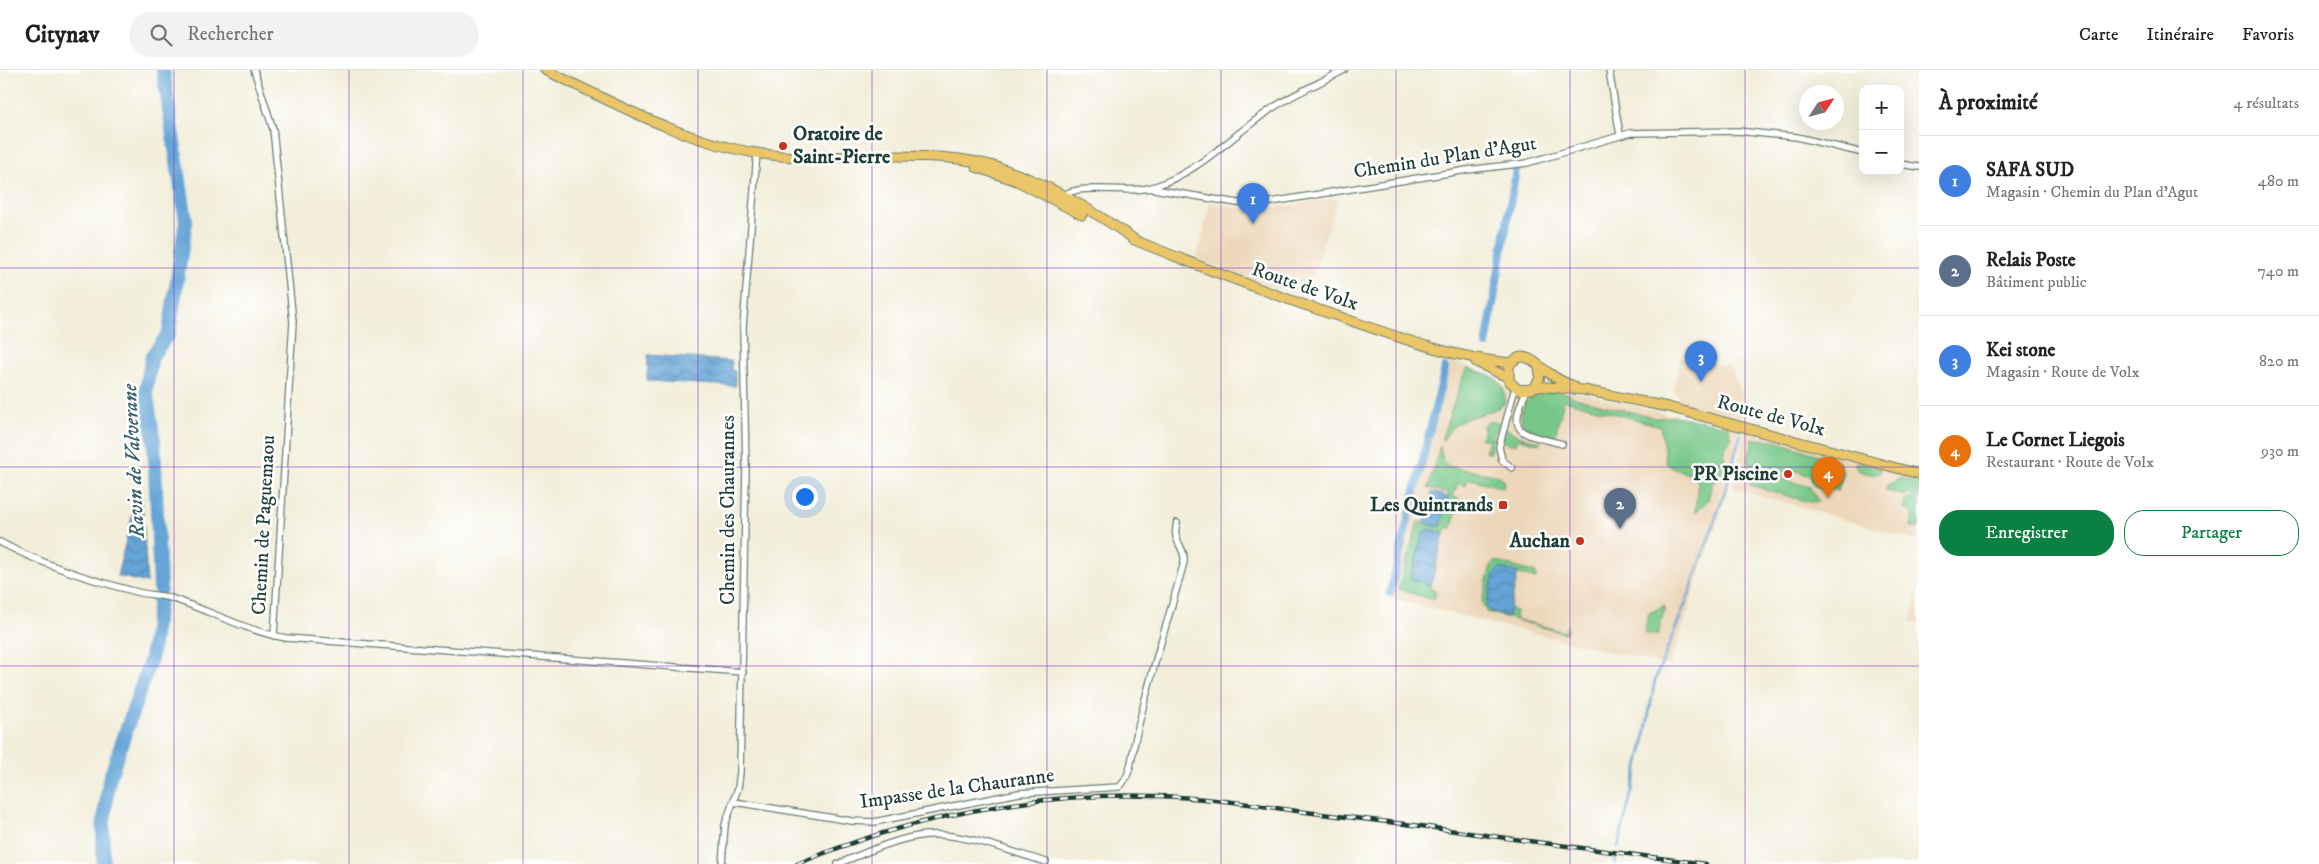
<!DOCTYPE html>
<html lang="fr">
<meta charset="utf-8">
<style>
:root{--surface:#fff;--page:#f2f2f2;--text:#222;--muted:#767676;--line:#e0e0e0;--accent:#0b8043}
body{margin:0;font-family:"IM FELL DW Pica",serif;background:var(--page);color:var(--text)}
.controls{position:absolute;right:15px;top:15px;display:grid;overflow:hidden;border-radius:10px;box-shadow:0 5px 20px #0002}
.controls button{width:45px;height:45px;display:grid;place-items:center;padding:0;border:0;border-bottom:1px solid var(--line);background:var(--surface);color:var(--text);font:25px sans-serif}
.compass{position:absolute;left:1799px;top:15px;width:45px;height:45px;border-radius:50%;background:var(--surface);box-shadow:0 5px 20px #0002;rotate:54deg}
.you{position:absolute;left:804px;top:426px;width:18px;height:18px;margin:-12px;border:4px solid #fff;border-radius:50%;background:#1a73e8;box-shadow:0 0 0 8px #1a73e833}
.badge{display:grid;place-items:center;width:32px;height:32px;border-radius:50%;background:var(--accent);color:#fff;font-size:16px;font-weight:700}
.pin{position:absolute;translate:-50% -41px;filter:drop-shadow(0 1px 2px #0008)}
.pin::after{content:'';position:absolute;top:26px;width:18px;height:15px;background:inherit;clip-path:polygon(0 0,100% 0,50% 100%)}
.list{margin:0;padding:0;list-style:none}
h2{display:flex;justify-content:space-between;align-items:center;height:65px;margin:0;padding:0 20px;font-size:21px}
h2 small{font-size:16px;font-weight:400;color:var(--muted)}
.list li{display:grid;grid-template-columns:32px 1fr auto;gap:15px;align-items:center;box-sizing:border-box;height:90px;padding:0 20px;border-top:1px solid var(--line)}
.list b{display:block;font-size:19px;white-space:nowrap}
.list p{margin:0;font-size:16px;white-space:nowrap;color:var(--muted)}
.list em{font-size:16px;font-style:normal;color:var(--muted)}
.actions{display:flex;gap:10px;padding:15px 20px}
.actions a{flex:1;padding:11px 0;border:1px solid var(--accent);border-radius:20px;text-align:center;font-size:18px;color:var(--accent)}
.actions .main{background:var(--accent);color:#fff}
.icon{flex:none;width:28px;height:28px;fill:none;stroke:currentColor;stroke-width:2;stroke-linecap:round;stroke-linejoin:round}
.map{position:relative;flex:none;width:1919px;height:794px;overflow:hidden}
header{display:flex;align-items:center;gap:30px;box-sizing:border-box;height:70px;padding:0 25px;background:var(--surface);border-bottom:1px solid var(--line)}
header strong{font-size:24px}
nav{display:flex;gap:28px;margin-inline-start:auto;font-size:18px}
.search{width:350px;height:45px;background:var(--page);display:flex;align-items:center;gap:12px;box-sizing:border-box;padding:0 18px;border-radius:28px;color:var(--muted);font-size:19px}
main{display:flex}
aside{flex:1;background:var(--surface)}
.map>svg:first-child{display:block}
.built{fill:#ecd7ba}
.green{fill:#77c788;stroke:#4b825e}
.water{fill:url(#water-waves);stroke:#427086}
.lines{fill:none;stroke-linecap:round;stroke-linejoin:round}
.stream{stroke:#65a4d7;stroke-width:2.5}
.canal{stroke:#65a4d7;stroke-width:8}
.river{stroke:#65a4d7;stroke-width:14}
.street-casing{stroke:#697b6e;stroke-width:8}
.primary-casing{stroke:#697b6e;stroke-width:11}
.street{stroke:#fff;stroke-width:5.5}
.primary{stroke:#eac669;stroke-width:9}
.rail-casing{stroke:#1f3d34;stroke-width:4.5}
.rail{stroke:#fff;stroke-width:2.5;stroke-dasharray:8;stroke-linecap:butt}
.grid{fill:none;stroke:#7b2cbf;stroke-width:1;stroke-opacity:0.55}
.poi-dot{fill:#c8321e;stroke:#fff;stroke-width:2}
.labels{text-anchor:middle;dominant-baseline:central;stroke-width:5;stroke-linejoin:round;paint-order:stroke}
.poi-label{font-size:20px;font-weight:bold;fill:#1f3d34;stroke:#fff;text-anchor:end}
.street-label{font-size:20px;fill:#1f3d34;stroke:#fff}
.water-label{font-size:21px;font-style:italic;fill:#38616d;stroke:#fff}
</style>
<header>
<strong>Citynav</strong>
<div class="search"><svg class="icon" aria-label="search" viewBox="0 0 24 24"><circle cx="10" cy="10" r="6"/><path d="M15 15l6 6"/></svg>Rechercher</div>
<nav><a>Carte</a><a>Itinéraire</a><a>Favoris</a></nav>
</header>
<main>
<div class="map">
<svg width="1919" height="794" viewBox="0 0 1919 794">
<defs>
<pattern id="water-waves" width="16" height="10" patternUnits="userSpaceOnUse" patternTransform="scale(1.25)"><rect width="16" height="10" fill="#65a4d7"/><path d="M0 5q4-4 8 0t8 0" fill="none" stroke="#5387af"/></pattern>
</defs>
<rect width="100%" height="100%" fill="#fff"/>
<filter id="ink" filterUnits="userSpaceOnUse"><feTurbulence type="fractalNoise" baseFrequency=".02" numOctaves="2"/><feDisplacementMap in="SourceGraphic" scale="10" xChannelSelector="R" yChannelSelector="G"/><feConvolveMatrix kernelMatrix="1 2 1 2 8 2 1 2 1" color-interpolation-filters="sRGB"/></filter>
<filter id="wash" filterUnits="userSpaceOnUse"><feTurbulence type="fractalNoise" baseFrequency=".0096" numOctaves="4" result="noise"/><feDisplacementMap in="SourceGraphic" scale="20" xChannelSelector="R" yChannelSelector="G"/><feGaussianBlur stdDeviation="1.12" result="paint"/><feColorMatrix in="noise" values="0 0 0 0 0 0 0 0 0 0 0 0 0 0 0 0 0 1.4 0 .05"/><feComposite in="paint" operator="in"/></filter>
<g filter="url(#wash)">
<rect width="100%" height="100%" fill="#f2eeda"/>
<path class="built" d="M1338,128L1305,229L1241,207L1197,188L1210,132L1244,139L1272,138Z
M1680,286L1730,297L1737,311L1743,334L1741,350L1681,333L1674,320Z
M1450,290L1493,306L1510,321H1573L1667,344L1739,358L1729,415L1670,596L1392,529Z
M1744,360L1919,403V471L1733,418Z
M1919,508V554L1910,551Z"/>
<path class="green" d="M1466,298C1488,304 1508,307 1504,334C1481,350 1457,342 1443,371L1441,370Z
M1547,320L1567,323L1575,328L1656,348L1675,346L1728,356L1732,368L1724,379L1725,400L1712,414L1708,430L1695,443L1698,412C1690,400 1675,403 1666,393L1660,356L1564,330L1555,367L1525,358C1514,340 1529,324 1547,320Z
M1490,351L1499,353L1500,356L1493,365L1490,383L1485,382L1489,370L1480,368L1484,363L1483,355Z
M1505,358L1521,367L1541,372L1540,374L1518,369L1516,375L1503,372Z
M1753,369L1772,370L1839,392L1843,404L1838,421L1829,418L1828,421H1823L1813,414L1810,406L1785,397L1782,409L1810,417L1819,432H1808L1750,415L1747,409L1753,404L1748,392Z
M1440,376L1443,391L1448,396L1500,406L1505,412L1503,418L1468,408L1465,416L1458,413L1453,426L1459,429L1452,458L1447,457L1445,464L1431,459L1423,462L1410,509L1431,515L1430,519L1436,521L1434,530L1398,519L1418,452L1440,457L1449,424L1428,418Z
M1859,392L1880,398V403L1874,405L1859,401L1854,394Z
M1901,408L1919,412V459L1911,457L1913,446L1910,441L1904,439L1906,428L1912,430V425L1907,424L1906,426L1886,421L1887,415Z
M1494,491L1536,503V509L1500,498L1494,504L1486,537L1491,542L1508,546L1510,539L1516,541L1515,549L1565,562L1567,555V562L1564,563L1486,542L1482,532L1491,494Z
M1665,536L1658,566L1644,563L1649,543Z"/>
<path class="water" d="M648,285L732,291L731,300L735,301L736,316L647,311Z
M1432,422L1448,427L1440,457L1424,453Z
M137,427L142,428L147,513L117,506Z
M1431,459L1444,464L1431,515L1411,509L1423,463Z
M1500,498L1518,503L1508,546L1492,542L1486,537L1494,504Z"/>
<g class="lines">
<path class="stream" d="M1618,777L1643,677L1655,610L1690,522L1726,418L1741,363
M1615,794L1616,787"/>
<path class="canal" d="M1486,275L1516,100
M1390,523L1445,298"/>
<path class="river" d="M160,519L154,371L146,320L152,286L169,263L186,151L163,0
M103,794V758L109,710L151,588L159,532"/>
</g>
</g>
<g filter="url(#ink)">
<g class="lines">
<g class="street-casing">
<path id="street" d="M254,0L273,59L293,252L274,566
M1609,0L1620,65
M1900,94L1919,97
M1148,118L1237,133H1265L1467,100L1527,93L1630,63L1737,61L1797,67L1863,83
M1062,126C1081,112 1125,124 1149,118C1196,105 1228,69 1267,42C1291,24 1319,14 1344,0
M1527,320C1505,366 1522,363 1562,374
M1512,398L1502,390L1499,377L1515,318
M0,472C42,495 91,510 137,522C149,525 162,525 174,529C212,542 247,561 286,568L743,602
M734,732L852,751L874,752L1019,723L1119,717C1131,707 1132,685 1135,671C1148,610 1168,552 1184,492C1186,476 1171,473 1177,453
M722,794L725,755L738,718L740,702L746,397L743,257L757,83
M838,794C865,783 896,768 926,765C963,762 1011,782 1046,792"/>
</g>
<g class="primary-casing">
<path id="primary" d="M545,0C613,32 681,71 756,83C802,91 849,85 896,86C929,86 965,87 997,97C1047,112 1095,142 1137,171
M976,97L1017,111L1082,145
M1132,169C1203,198 1273,225 1346,249C1400,268 1454,288 1511,293
M1476,292L1507,307
M1538,295C1542,304 1540,312 1532,319L1519,320L1509,311V296C1522,276 1536,294 1549,303C1557,309 1565,313 1574,316
M1535,316L1584,320L1668,337L1919,404"/>
</g>
<use href="#street" class="street"/>
<use href="#primary" class="primary"/>
<g class="rail-casing">
<path id="rail" d="M797,794C909,747 1034,722 1155,726C1203,727 1250,734 1297,741C1339,746 1380,751 1421,756C1516,770 1611,782 1706,794"/>
</g>
<use href="#rail" class="rail"/>
</g>
</g>
<path class="grid" d="M174,0V794M349,0V794M523,0V794M698,0V794M872,0V794M1047,0V794M1221,0V794M1396,0V794M1570,0V794M1745,0V794M0,198H1919M0,397H1919M0,596H1919"/>
<g class="poi-dot">
<circle cx="783" cy="76" r="5"/>
<circle cx="1788" cy="404" r="5"/>
<rect x="1498" y="430" width="10" height="10" rx="2.5"/>
<circle cx="1580" cy="471" r="5"/>
</g>
<g class="labels">
<g class="poi-label">
<text x="793" y="64" text-anchor="start">Oratoire de<tspan x="793" dy="23">Saint-Pierre</tspan></text>
<text x="1778" y="404">PR Piscine</text>
<text x="1493" y="435">Les Quintrands</text>
<text x="1570" y="471">Auchan</text>
</g>
<g class="street-label">
<text transform="translate(1445 88) rotate(-9)">Chemin du Plan d'Agut</text>
<text transform="translate(1305 217) rotate(19)">Route de Volx</text>
<text transform="translate(1771 346) rotate(15)">Route de Volx</text>
<text transform="translate(728 440) rotate(-90)">Chemin des Chaurannes</text>
<text transform="translate(264 455) rotate(-87)">Chemin de Paguemaou</text>
<text transform="translate(957 719) rotate(-8)">Impasse de la Chauranne</text>
</g>
<g class="water-label">
<text transform="translate(134 391) rotate(-93)">Ravin de Valverane</text>
</g>
</g>
</svg>
<div class="controls">
<button>+</button>
<button>−</button>
</div>
<svg class="compass" viewBox="-18 -18 36 36"><path d="M0-13l5 13h-10z" fill="#e53935"/><path d="M0 13l5-13h-10z" fill="#767676"/></svg>
<div class="you"></div>
<div class="pin badge" style="left:1253px;top:154px;background:#3f7fe0">1</div>
<div class="pin badge" style="left:1620px;top:459px;background:#5c6f8a">2</div>
<div class="pin badge" style="left:1701px;top:312px;background:#3f7fe0">3</div>
<div class="pin badge" style="left:1828px;top:428px;background:#e8710a">4</div>
</div>
<aside>
<h2>À proximité<small>4 résultats</small></h2>
<ul class="list">
<li><span class="badge" style="background:#3f7fe0">1</span><div><b>SAFA SUD</b><p>Magasin · Chemin du Plan d'Agut</p></div><em>480 m</em></li>
<li><span class="badge" style="background:#5c6f8a">2</span><div><b>Relais Poste</b><p>Bâtiment public</p></div><em>740 m</em></li>
<li><span class="badge" style="background:#3f7fe0">3</span><div><b>Kei stone</b><p>Magasin · Route de Volx</p></div><em>820 m</em></li>
<li><span class="badge" style="background:#e8710a">4</span><div><b>Le Cornet Liegois</b><p>Restaurant · Route de Volx</p></div><em>930 m</em></li>
</ul>
<div class="actions"><a class="main">Enregistrer</a><a>Partager</a></div>
</aside>
</main>
